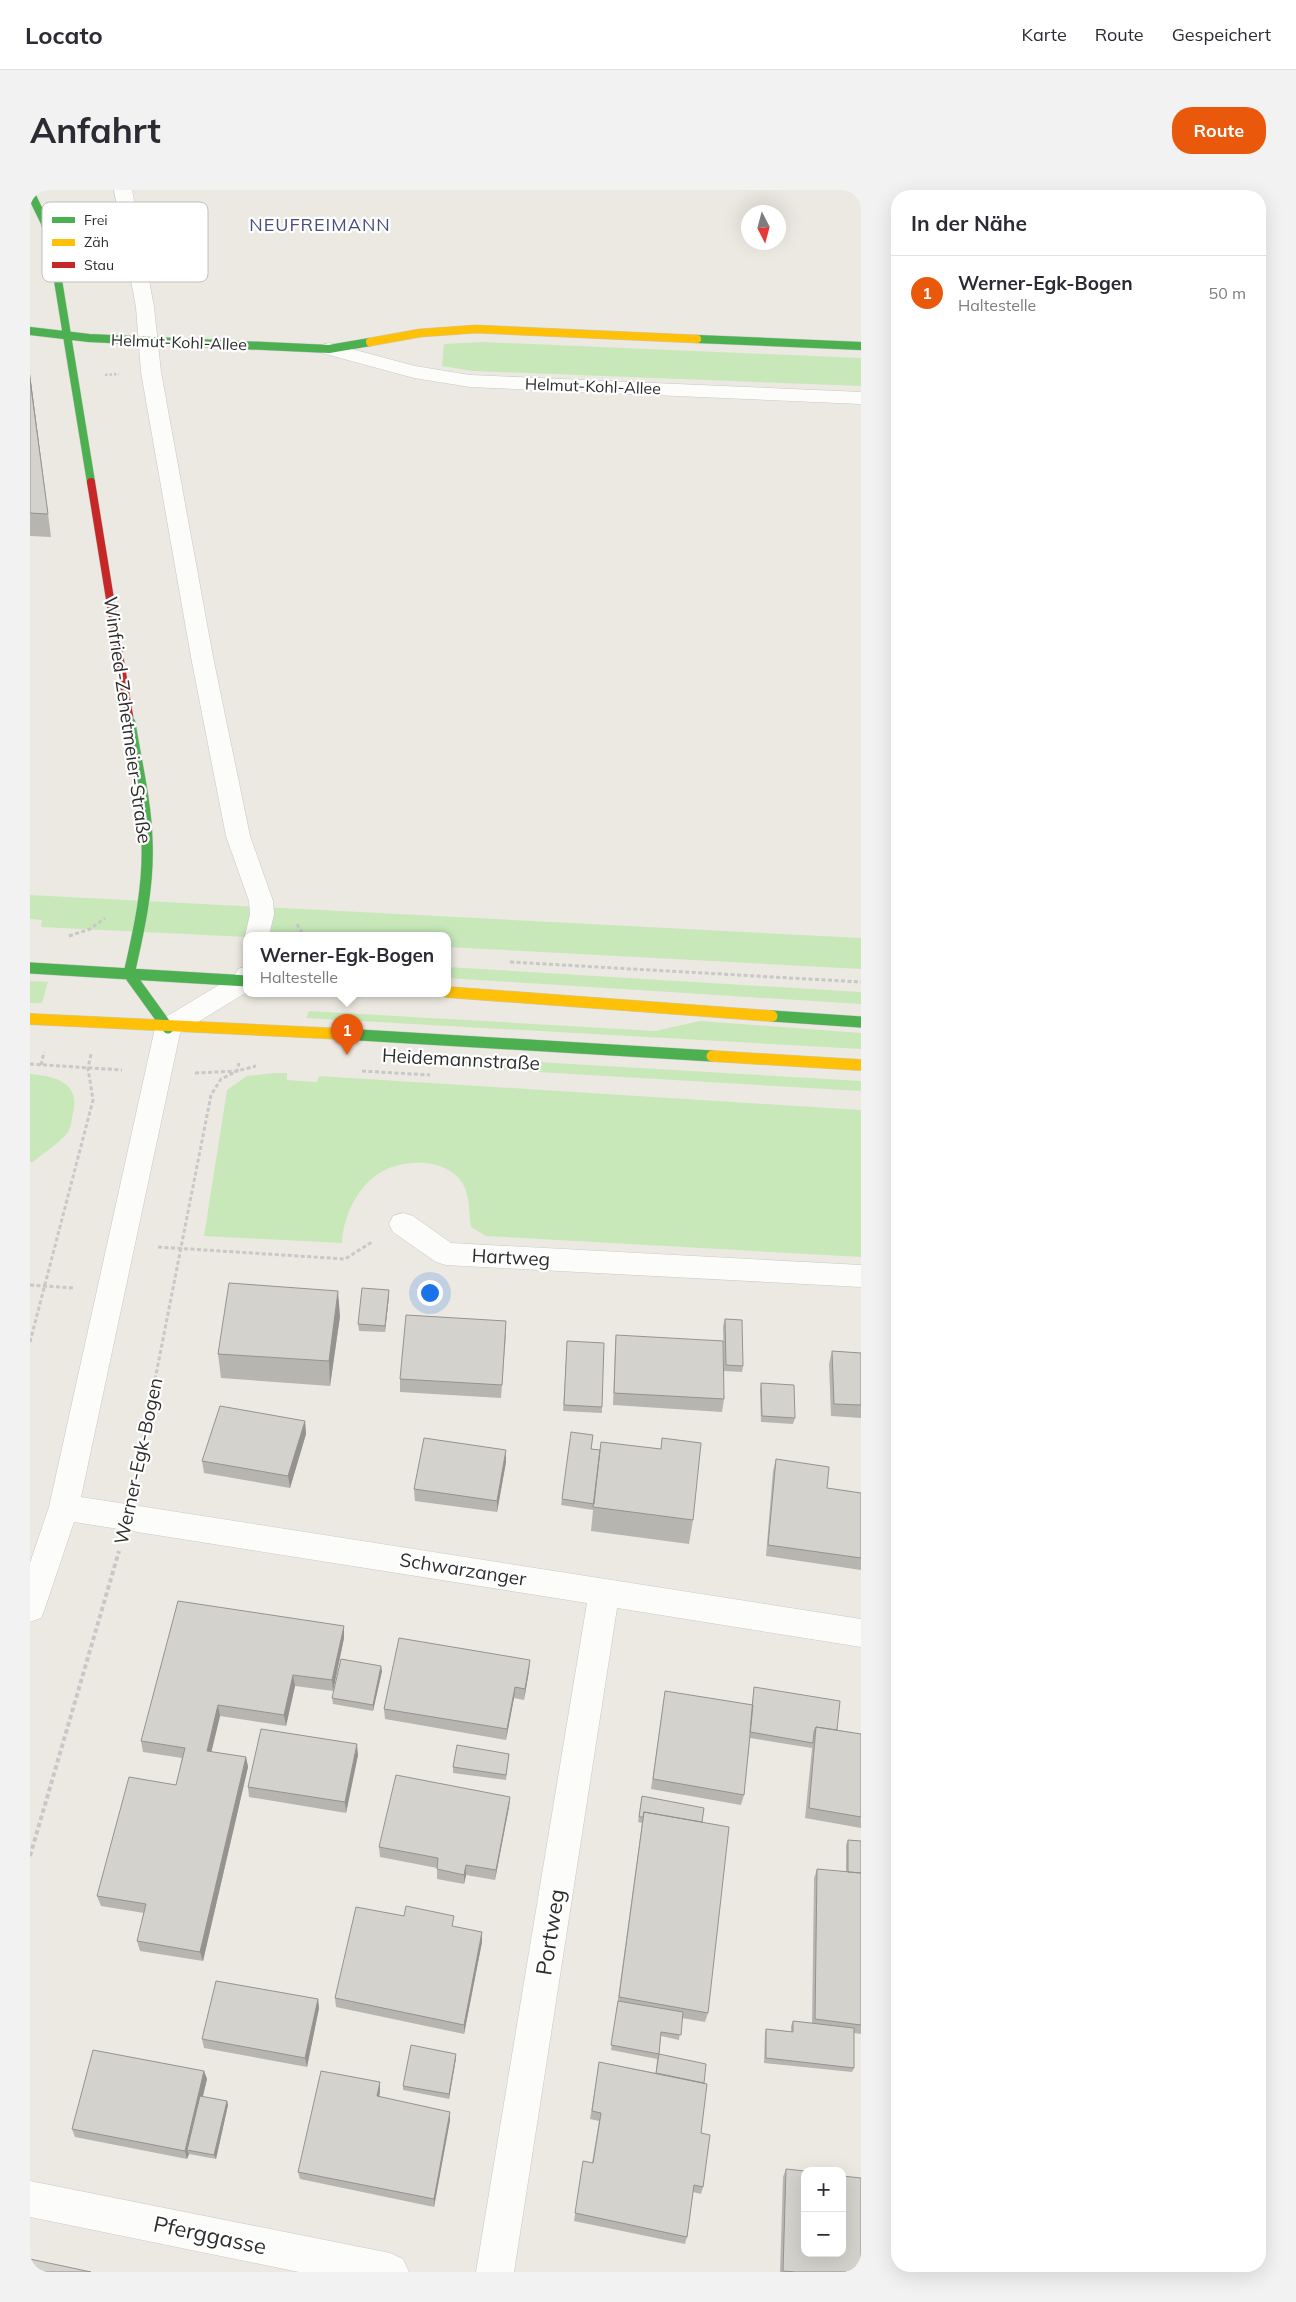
<!DOCTYPE html>
<html lang="de">
<meta charset="utf-8">
<style>
:root{--surface:#fff;--page:#f2f2f3;--text:#2b2b33;--muted:#7c7c81;--line:#e1e1e2;--accent:#ea580c}
body{margin:0;font-family:Mulish,sans-serif;background:var(--page);color:var(--text)}
.controls{position:absolute;right:15px;bottom:15px;display:grid;overflow:hidden;border-radius:10px;box-shadow:0 5px 20px #0002}
.controls button{width:45px;height:45px;display:grid;place-items:center;padding:0;border:0;border-bottom:1px solid var(--line);background:var(--surface);color:var(--text);font:25px sans-serif}
.compass{position:absolute;left:711px;top:15px;width:45px;height:45px;border-radius:50%;background:var(--surface);box-shadow:0 5px 20px #0002;rotate:174deg}
.you{position:absolute;left:399px;top:1102px;width:18px;height:18px;margin:-12px;border:4px solid #fff;border-radius:50%;background:#1a73e8;box-shadow:0 0 0 8px #1a73e833}
.badge{display:grid;place-items:center;width:32px;height:32px;border-radius:50%;background:var(--accent);color:#fff;font-size:16px;font-weight:700}
.pin{position:absolute;translate:-50% -41px;filter:drop-shadow(0 1px 2px #0008)}
.pin::after{content:'';position:absolute;top:26px;width:18px;height:15px;background:inherit;clip-path:polygon(0 0,100% 0,50% 100%)}
.popup{position:absolute;left:213px;top:742px;width:208px;height:65px;box-sizing:border-box;display:grid;place-content:center;border-radius:10px;background:var(--surface);filter:drop-shadow(0 1px 4px #0005);font-size:16px;white-space:nowrap;color:var(--muted)}
.popup b{font-size:19px;color:var(--text)}
.popup::after{content:'';position:absolute;left:50%;top:100%;margin-left:-10px;border:10px solid transparent;border-top-color:var(--surface)}
.list{margin:0;padding:0;list-style:none}
h2{display:flex;justify-content:space-between;align-items:center;height:65px;margin:0;padding:0 20px;font-size:21px}
h2 small{font-size:16px;font-weight:400;color:var(--muted)}
.list li{display:grid;grid-template-columns:32px 1fr auto;gap:15px;align-items:center;box-sizing:border-box;height:75px;padding:0 20px;border-top:1px solid var(--line)}
.list b{display:block;font-size:19px;white-space:nowrap}
.list p{margin:0;font-size:16px;white-space:nowrap;color:var(--muted)}
.list em{font-size:16px;font-style:normal;color:var(--muted)}
.map{position:relative;flex:none;width:831px;height:2082px;overflow:hidden;border-radius:20px}
header{display:flex;align-items:center;gap:30px;box-sizing:border-box;height:70px;padding:0 25px;background:var(--surface);border-bottom:1px solid var(--line)}
header strong{font-size:24px}
nav{display:flex;gap:28px;margin-inline-start:auto;font-size:18px}
.intro{display:flex;align-items:center;justify-content:space-between;box-sizing:border-box;height:120px;padding:0 30px}
h1{margin:0;font-size:35px}
.button{padding:12px 22px;border-radius:20px;background:var(--accent);color:#fff;font-size:18px;font-weight:700}
main{display:flex;gap:30px;padding:0 30px}
aside{flex:1;background:var(--surface);border-radius:20px;box-shadow:0 5px 20px #0002}
.map>svg:first-child{display:block}
.green{fill:#c8e8ba}
.lines{fill:none;stroke-linecap:round;stroke-linejoin:round}
.street-casing{stroke:#c9c8c7;stroke-width:1}
.fast-far1-casing{stroke:#c9c8c7;stroke-width:9}
.fast-casing{stroke:#c9c8c7;stroke-width:12}
.slow-far1-casing{stroke:#c9c8c7;stroke-width:9}
.slow-casing{stroke:#c9c8c7;stroke-width:12}
.jam-casing{stroke:#c9c8c7;stroke-width:9}
.path-far2{stroke:#c8c8c8;stroke-width:2.5;stroke-dasharray:2.5 2;stroke-linecap:butt}
.path-far1{stroke:#c8c8c8;stroke-width:3;stroke-dasharray:4 2.5;stroke-linecap:butt}
.path{stroke:#c8c8c8;stroke-width:4;stroke-dasharray:4.5 3;stroke-linecap:butt}
.street{fill:#fcfcfb;fill-rule:evenodd}
.fast-far1{stroke:#4caf50;stroke-width:8}
.fast{stroke:#4caf50;stroke-width:11}
.slow-far1{stroke:#ffc107;stroke-width:8}
.slow{stroke:#ffc107;stroke-width:11}
.jam{stroke:#c62828;stroke-width:8}
.wall{fill:#b6b5b0}
.shaded-wall{fill:#949390}
.building{fill:#d4d2cd;stroke:#949390}
.labels{text-anchor:middle;dominant-baseline:central;stroke-width:4.5;stroke-linejoin:round;paint-order:stroke}
.far-street-label{font-size:16px;fill:#2d2d2d;stroke:#fff}
.far-quarter-label{font-size:18px;letter-spacing:1px;fill:#4a4d81;stroke:#fff}
.street-label{font-size:19px;fill:#2d2d2d;stroke:#fff}
.near-street-label{font-size:22px;fill:#2d2d2d;stroke:#fff}
.key{fill:#fff;stroke:#c0c0c0;stroke-width:1}
.key-label{font-size:14px;fill:#2d2d2d}
</style>
<header>
<strong>Locato</strong>
<nav><a>Karte</a><a>Route</a><a>Gespeichert</a></nav>
</header>
<div class="intro"><h1>Anfahrt</h1><a class="button">Route</a></div>
<main>
<div class="map">
<svg width="831" height="2082" viewBox="0 0 831 2082">
<rect width="100%" height="100%" fill="#ece9e2"/>
<path class="green" d="M452,152L831,168V196L443,181L412,176L414,154Z
M0,705L831,748V779L417,757V746L217,747L11,737L12,730L0,729Z
M417,777L831,802V814L417,788Z
M0,791L18,792L12,813H0Z
M279,821L625,841L670,831L831,843V859L276,828Z
M388,865L831,891V901L389,875Z
M244,883H257V890L287,892L289,886L831,920V1067L456,1046L441,1037C439,1024 440,1008 434,996C419,967 372,968 348,984C326,999 313,1028 312,1053L174,1046L197,900L217,886Z
M0,884C24,886 51,892 43,923C42,928 41,937 38,942C30,953 13,963 3,972H0Z"/>
<g class="lines">
<g class="street-casing">
<path id="street" d="M84,0H102L124,117L131,182L183,467L220,646L243,711L244,724L239,746H217V750L215,746L220,724L219,711L196,646L161,467L111,182L106,117Z
M299,153L385,176L440,185L831,202V214L440,197L384,188L292,163L289,159L292,155Z
M217,776V802L150,843L51,1307L831,1429V1457L587,1418L484,2082H446L557,1413L44,1332L15,1418L11,1428L0,1432V1373L19,1317L125,838L129,831L204,786L208,779Z
M373,1023L383,1026L421,1053L831,1075V1097L416,1075L406,1072L363,1042L359,1034L363,1026Z
M0,1991L360,2063L373,2069L379,2082H269L0,2027Z"/>
</g>
<g class="fast-far1-casing">
<path id="fast-far1" d="M0,2L15,33L25,72L61,292
M0,141L59,148L299,159L340,152
M667,149L831,156
M99,526L100,534"/>
</g>
<g class="fast-casing">
<path id="fast" d="M100,533C106,572 116,611 117,651C119,696 109,740 99,784L138,838
M0,778L217,791
M742,826L831,832
M313,844L682,866"/>
</g>
<g class="slow-far1-casing">
<path id="slow-far1" d="M340,152L390,143L446,139L667,149"/>
</g>
<g class="slow-casing">
<path id="slow" d="M417,802L742,826
M0,829L313,844
M682,866L831,875"/>
</g>
<g class="jam-casing">
<path id="jam" d="M61,292L99,526"/>
</g>
<path class="path-far2" d="M75,185L89,184"/>
<path class="path-far1" d="M267,734L274,746
M39,746L60,739L75,728
M480,772L831,792
M0,874L92,880
M11,875L14,862
M332,881L400,885
M165,883L207,881L226,876
M128,1057L315,1069L342,1052
M0,1095L43,1098
M0,1152L63,910L58,878L61,864
M120,1215L181,905L191,889L207,881L209,873"/>
<path class="path" d="M105,1292L120,1214
M0,1666L89,1361"/>
<use href="#street" class="street"/>
<use href="#fast-far1" class="fast-far1"/>
<use href="#fast" class="fast"/>
<use href="#slow-far1" class="slow-far1"/>
<use href="#slow" class="slow"/>
<use href="#jam" class="jam"/>
</g>
<path class="wall" d="M0,184L21,347L0,346Z
M359,1100V1106L355,1142L329,1141L328,1134Z
M310,1126L300,1196L191,1188L188,1164Z
M695,1129L713,1176L712,1182L694,1181L693,1136Z
M476,1144L471,1208L370,1202V1189Z
M586,1145L694,1209L692,1222L583,1215L585,1158Z
M537,1151L572,1217V1223L533,1221Z
M802,1161L831,1163V1228L801,1226L799,1174Z
M731,1193L765,1228L763,1234L731,1232L730,1200Z
M275,1231L276,1244L260,1298L174,1283L172,1271Z
M632,1248L663,1330L659,1354L561,1341L563,1320L531,1315L532,1309L562,1259L570,1260L631,1259Z
M746,1269L797,1298L831,1303V1380L736,1366L743,1281Z
M476,1272L467,1322L385,1311L384,1299Z
M314,1436V1448L303,1501L265,1496L256,1536L190,1526L181,1562L216,1567L218,1577L173,1771L110,1761L107,1751L114,1723L71,1716L67,1706L146,1595L152,1568L113,1562L111,1551Z
M352,1481L343,1521L303,1514L302,1508Z
M499,1481L494,1510L484,1508L476,1550L355,1529L354,1519Z
M724,1497L807,1540L831,1544V1638L775,1628L782,1558L720,1548L714,1605L711,1615L621,1599L635,1501L722,1515Z
M479,1564L476,1590L423,1583V1577Z
M328,1565L316,1623L219,1607L218,1597Z
M612,1606L672,1632L678,1823L675,1832L652,1828L649,1850L631,1846L629,1864L674,1893L671,1943L673,1997L671,2004L663,2002L657,2047L655,2054L544,2031L553,1971L562,1973L569,1931L560,1929L569,1872L626,1883L627,1869L581,1860L612,1633L608,1632Z
M480,1607L479,1617L465,1690L436,1685L434,1694L407,1689V1678L350,1667L349,1657Z
M818,1650L831,1651V1844L824,1843V1878L822,1882L734,1873L735,1843L736,1839L761,1842V1836L763,1831L782,1833L784,1688L787,1679L816,1682V1655Z
M424,1737L452,1742V1752L434,1844L306,1817L305,1808Z
M288,1809L289,1818L277,1877L174,1858L172,1849Z
M426,1868L419,1909L373,1900V1896Z
M174,1881L177,1889L173,1907L197,1911L198,1915L186,1969L159,1964L157,1969L45,1947L42,1939Z
M350,1901L349,1907L420,1922V1930L404,2017L270,1989L268,1982Z
M756,1979L831,2082H750L753,1987Z"/>
<path class="shaded-wall" d="M0,184L21,347L18,324L0,190Z
M359,1100V1106L355,1142V1136Z
M308,1101L310,1126L300,1196L299,1171Z
M275,1231L276,1244L260,1298L258,1286Z
M476,1260V1272L467,1322V1311Z
M314,1436V1448L303,1501L302,1490Z
M500,1470L499,1481L494,1510L495,1499Z
M351,1476L352,1481L343,1521V1515Z
M263,1485L265,1496L256,1536L254,1525Z
M485,1497L484,1508L476,1550L477,1539Z
M188,1515L190,1526L179,1572L177,1561Z
M327,1554L328,1565L316,1623L315,1612Z
M216,1567L218,1577L173,1771L170,1762Z
M480,1607L479,1617L465,1690L466,1680Z
M436,1675V1685L434,1694V1685Z
M452,1742V1752L434,1844V1835Z
M288,1809L289,1818L277,1877L275,1868Z
M426,1864V1868L419,1909V1904Z
M174,1881L177,1889L159,1960H157L159,1964L157,1969L155,1961Z
M350,1892V1901L348,1914L347,1906Z
M197,1911L198,1915L186,1969L184,1965Z
M420,1922V1930L404,2017V2009Z"/>
<path class="building" d="M0,190L18,324L0,323Z
M199,1093L308,1101L299,1171L188,1164Z
M332,1098L359,1100L355,1136L328,1134Z
M376,1125L476,1131L472,1195L370,1189Z
M695,1129L712,1130L713,1176L696,1175Z
M586,1145L693,1151L694,1209L584,1203Z
M537,1151L574,1153L572,1217L534,1215Z
M802,1161L831,1163V1215L804,1214Z
M731,1193L764,1195L765,1228L732,1226Z
M190,1216L275,1231L258,1286L172,1271Z
M541,1242L563,1245L561,1259L570,1260L564,1314L532,1309Z
M394,1248L476,1260L467,1311L384,1299Z
M632,1248L671,1253L663,1330L563,1317L571,1252L631,1259Z
M746,1269L799,1277L797,1298L831,1303V1368L738,1355Z
M148,1411L314,1436L302,1490L263,1485L254,1525L188,1515L177,1561L216,1567L170,1762L107,1751L116,1714L67,1706L99,1587L146,1595L155,1558L111,1551Z
M369,1448L500,1470L495,1499L485,1497L477,1539L354,1519Z
M311,1469L351,1476L343,1515L302,1508Z
M724,1497L810,1511L807,1540L786,1537L784,1542L783,1553L720,1542Z
M635,1501L723,1515L714,1605L623,1589Z
M786,1537L831,1544V1627L779,1618Z
M231,1539L327,1554L315,1612L218,1597Z
M427,1555L479,1564L476,1585L423,1577Z
M366,1585L480,1607L466,1680L436,1675L434,1685L407,1679L408,1668L349,1657Z
M612,1606L674,1618L672,1632L614,1622L613,1627H609Z
M614,1622L699,1637L678,1823L589,1807Z
M818,1650L831,1651V1683L818,1682Z
M787,1679L831,1683V1835L785,1829Z
M376,1716L424,1726L422,1736L452,1742L434,1835L305,1808L326,1717L374,1726Z
M186,1791L288,1809L275,1868L172,1849Z
M588,1811L653,1822L651,1845L631,1842L629,1864L676,1874L674,1893L626,1883L629,1864L581,1855Z
M763,1831L824,1838V1878L736,1868V1839L763,1842Z
M381,1855L426,1864L419,1904L373,1896Z
M63,1860L174,1881L155,1961L42,1939Z
M569,1872L677,1894L671,1943L680,1945L673,1997L664,1995L657,2047L545,2023L553,1971L563,1973L571,1923L562,1921Z
M291,1881L350,1892L347,1906L420,1922L404,2009L268,1982Z
M170,1906L197,1911L184,1965L157,1960Z
M756,1979L775,1981V2063H812V1986L831,1988V2082H766L753,2081Z
M0,2069L61,2082H0Z"/>
<g class="labels">
<g class="far-street-label">
<text transform="translate(149 152) rotate(2)">Helmut-Kohl-Allee</text>
<text transform="translate(563 196) rotate(2)">Helmut-Kohl-Allee</text>
</g>
<g class="far-quarter-label">
<text x="290" y="34">NEUFREIMANN</text>
</g>
<g class="street-label">
<text transform="translate(98 530) rotate(82)">Winfried-Zehetmeier-Straße</text>
<text transform="translate(431 869) rotate(3)">Heidemannstraße</text>
<text transform="translate(481 1067) rotate(3)">Hartweg</text>
<text transform="translate(108 1271) rotate(-78)">Werner-Egk-Bogen</text>
<text transform="translate(433 1379) rotate(9)">Schwarzanger</text>
</g>
<g class="near-street-label">
<text transform="translate(520 1742) rotate(-81)">Portweg</text>
<text transform="translate(180 2045) rotate(12)">Pferggasse</text>
</g>
</g>
<rect x="12" y="12" width="166" height="80" rx="8" class="key"/>
<rect x="22" y="27" width="23" height="6" fill="#4caf50"/>
<rect x="22" y="49" width="23" height="7" fill="#ffc107"/>
<rect x="22" y="72" width="23" height="6" fill="#c62828"/>
<g class="key-label">
<text x="54" y="35">Frei</text>
<text x="54" y="57">Zäh</text>
<text x="54" y="80">Stau</text>
</g>
</svg>
<div class="controls">
<button>+</button>
<button>−</button>
</div>
<svg class="compass" viewBox="-18 -18 36 36"><path d="M0-13l5 13h-10z" fill="#e53935"/><path d="M0 13l5-13h-10z" fill="#7c7c81"/></svg>
<div class="you"></div>
<div class="pin badge" style="left:317px;top:865px">1</div>
<div class="popup"><b>Werner-Egk-Bogen</b>Haltestelle</div>
</div>
<aside>
<h2>In der Nähe<small></small></h2>
<ul class="list">
<li><span class="badge">1</span><div><b>Werner-Egk-Bogen</b><p>Haltestelle</p></div><em>50 m</em></li>
</ul>
</aside>
</main>
